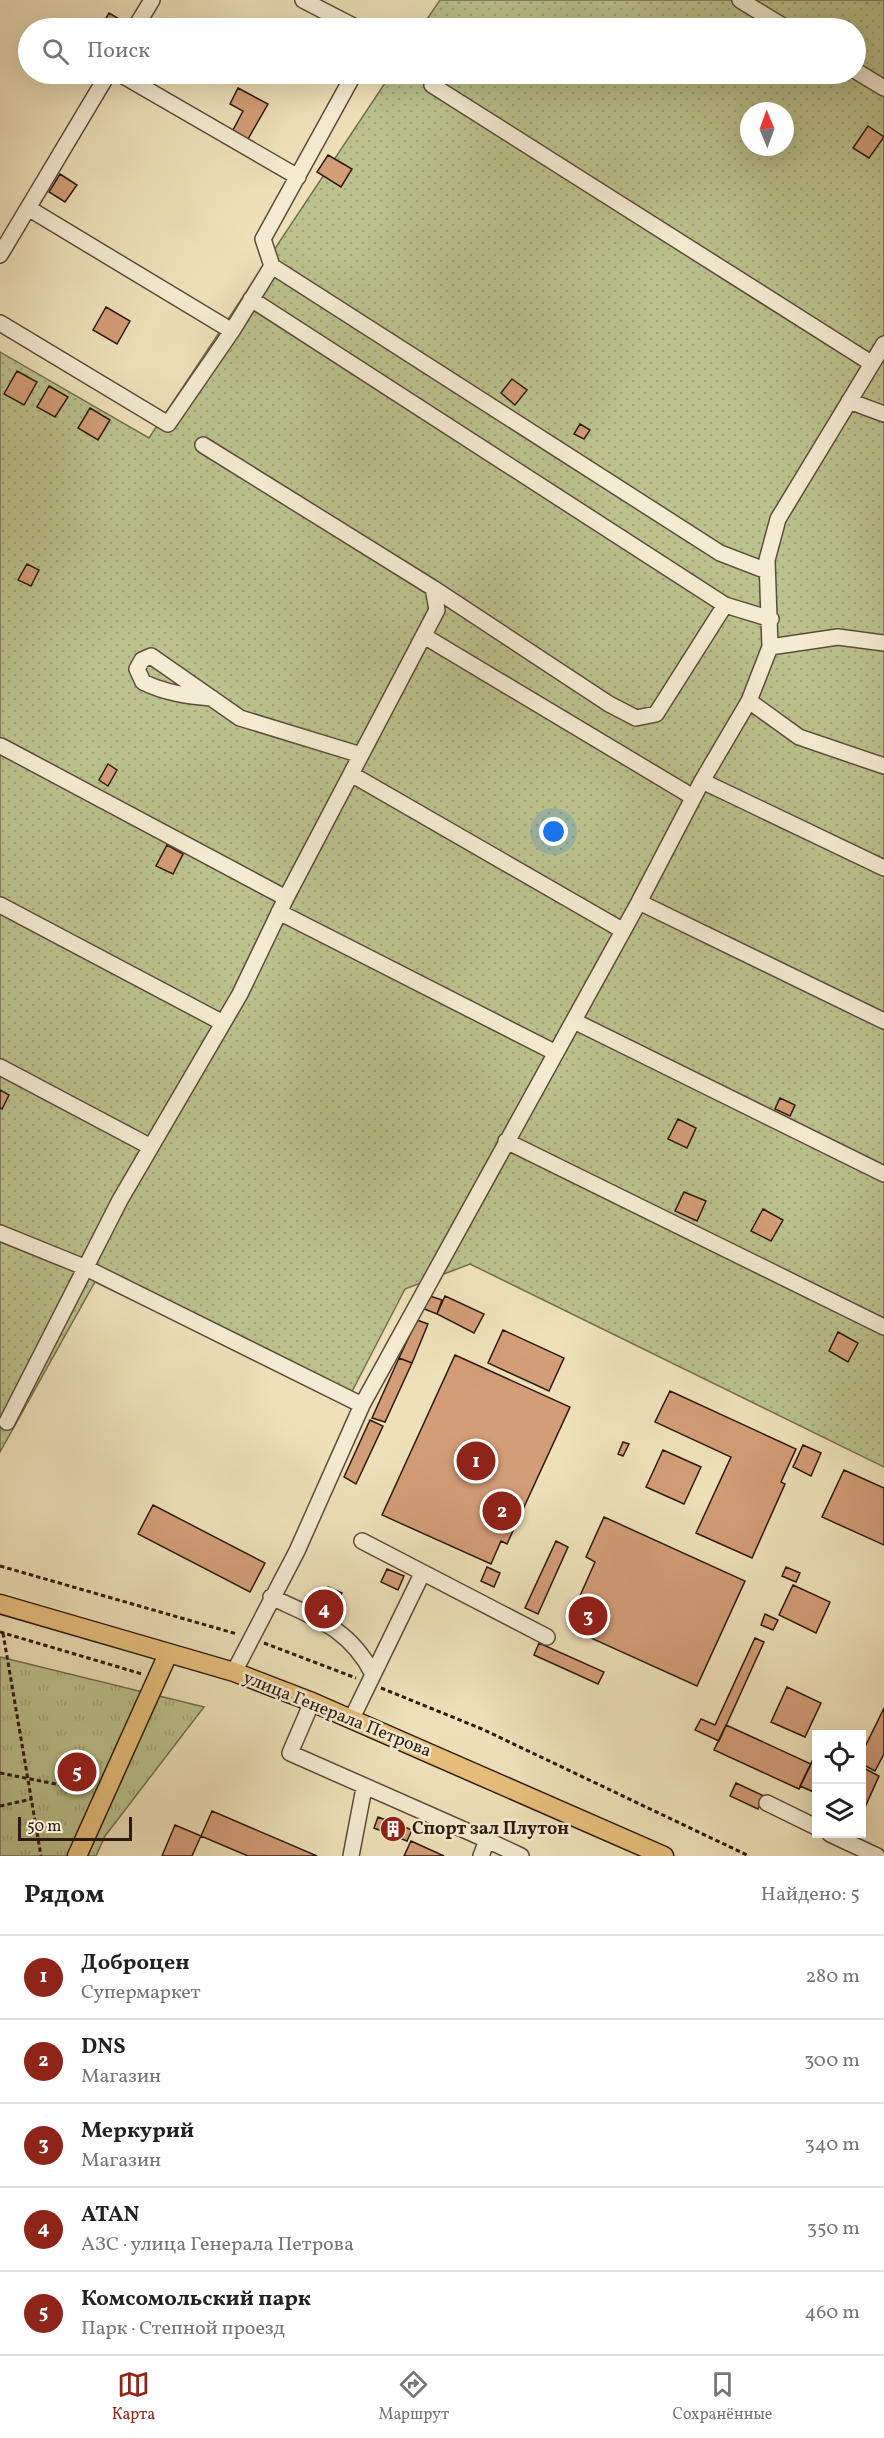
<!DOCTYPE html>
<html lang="ru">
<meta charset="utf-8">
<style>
:root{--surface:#fff;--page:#f6f6f6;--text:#222;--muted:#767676;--line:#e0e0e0;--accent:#8f2418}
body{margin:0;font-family:Vollkorn,serif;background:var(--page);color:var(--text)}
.controls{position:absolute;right:18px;bottom:18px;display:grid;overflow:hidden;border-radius:0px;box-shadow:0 6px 24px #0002}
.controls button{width:54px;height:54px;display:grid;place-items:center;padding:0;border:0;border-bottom:2px solid var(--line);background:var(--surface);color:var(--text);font:30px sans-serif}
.compass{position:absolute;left:740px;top:102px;width:54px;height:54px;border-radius:50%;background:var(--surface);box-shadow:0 6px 24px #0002;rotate:359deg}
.scale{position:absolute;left:18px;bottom:15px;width:114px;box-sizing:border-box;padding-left:6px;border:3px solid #2e1b0f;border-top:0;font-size:16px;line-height:21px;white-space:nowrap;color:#2e1b0f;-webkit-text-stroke:4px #f4ecd2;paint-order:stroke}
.you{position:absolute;left:554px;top:832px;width:21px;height:21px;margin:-15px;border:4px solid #fff;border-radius:50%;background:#1a73e8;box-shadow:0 0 0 9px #1a73e833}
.badge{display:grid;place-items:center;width:39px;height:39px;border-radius:50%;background:var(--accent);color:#fff;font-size:20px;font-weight:700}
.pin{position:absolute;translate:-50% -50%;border:3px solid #fff;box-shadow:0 2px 6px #0006}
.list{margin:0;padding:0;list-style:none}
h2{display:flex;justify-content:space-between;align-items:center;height:78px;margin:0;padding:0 24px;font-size:26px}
h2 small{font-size:20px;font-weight:400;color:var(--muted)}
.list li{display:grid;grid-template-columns:39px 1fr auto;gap:18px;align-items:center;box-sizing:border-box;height:84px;padding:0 24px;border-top:2px solid var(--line)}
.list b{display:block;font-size:22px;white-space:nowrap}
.list p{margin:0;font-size:20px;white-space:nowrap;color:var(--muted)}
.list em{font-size:20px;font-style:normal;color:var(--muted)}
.icon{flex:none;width:33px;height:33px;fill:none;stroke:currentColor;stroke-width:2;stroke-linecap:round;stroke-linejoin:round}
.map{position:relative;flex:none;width:884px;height:1856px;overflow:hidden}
.search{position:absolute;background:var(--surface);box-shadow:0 6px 24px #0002;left:18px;right:18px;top:18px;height:66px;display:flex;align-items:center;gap:15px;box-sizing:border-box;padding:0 21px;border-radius:33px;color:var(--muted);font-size:22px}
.sheet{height:498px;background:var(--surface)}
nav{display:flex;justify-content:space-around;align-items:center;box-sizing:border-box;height:84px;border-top:2px solid var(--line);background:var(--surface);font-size:16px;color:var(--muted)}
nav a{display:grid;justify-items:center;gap:3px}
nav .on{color:var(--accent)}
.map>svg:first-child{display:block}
.park{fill:url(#park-tufts);stroke:#746e4e;stroke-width:1.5}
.garden{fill:url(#garden-dots);stroke:#746e4e;stroke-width:1.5;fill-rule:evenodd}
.building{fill:#d39d77;stroke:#2e1b0f;stroke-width:1.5}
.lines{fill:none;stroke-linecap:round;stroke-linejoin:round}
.minor-casing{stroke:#5e4c3a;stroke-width:18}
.major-casing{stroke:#2e1b0f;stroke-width:21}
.path{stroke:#2e1b0f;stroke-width:3;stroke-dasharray:4.5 3;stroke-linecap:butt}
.minor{stroke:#f4ecd2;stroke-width:15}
.major{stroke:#e7c07c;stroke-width:18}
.labels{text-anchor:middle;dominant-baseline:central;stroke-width:5;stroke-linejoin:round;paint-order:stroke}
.street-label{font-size:18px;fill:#2e1b0f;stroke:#f4ecd2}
.poi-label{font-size:18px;font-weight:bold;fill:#2e1b0f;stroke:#f4ecd2;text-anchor:start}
</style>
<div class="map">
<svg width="884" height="1856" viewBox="0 0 884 1856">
<defs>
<pattern id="park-tufts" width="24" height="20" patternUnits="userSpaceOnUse" patternTransform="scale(1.5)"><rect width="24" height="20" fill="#bbc28d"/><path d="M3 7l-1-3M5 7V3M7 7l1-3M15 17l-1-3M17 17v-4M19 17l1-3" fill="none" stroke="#a1a678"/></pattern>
<pattern id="garden-dots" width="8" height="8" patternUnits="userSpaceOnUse" patternTransform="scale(1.5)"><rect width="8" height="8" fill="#bbc28d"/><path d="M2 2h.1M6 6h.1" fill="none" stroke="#a1a678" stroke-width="1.8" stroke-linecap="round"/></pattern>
</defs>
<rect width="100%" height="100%" fill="#eee1b9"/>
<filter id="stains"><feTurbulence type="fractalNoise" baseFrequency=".00333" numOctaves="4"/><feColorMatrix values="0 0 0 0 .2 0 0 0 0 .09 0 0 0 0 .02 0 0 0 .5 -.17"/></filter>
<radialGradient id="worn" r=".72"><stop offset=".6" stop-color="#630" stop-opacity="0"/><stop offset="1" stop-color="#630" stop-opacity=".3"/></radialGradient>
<path class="park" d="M0,1657L204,1707L105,1836L96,1856H0Z"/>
<path class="garden" d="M440,0H884V1467L470,1264L405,1289L346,1403L95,1282L0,1452V352L149,438L391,74H856V28H421ZM749,111H785V147H749Z"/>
<path class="building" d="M109,13L124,22L120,28H107L102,25Z
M322,74H338L334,80Z
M238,88L268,104L248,139L233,130L243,111L230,104Z
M868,126L884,137L869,158L853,148Z
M328,155L352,169L341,187L317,172Z
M60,174L77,185L65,202L49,192Z
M106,307L130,321L117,344L93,330Z
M17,371L37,382L24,405L4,394Z
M512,379L527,390L515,405L501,393Z
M49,386L68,397L55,417L37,407Z
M90,408L110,420L98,440L78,428Z
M580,424L590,430L584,439L574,434Z
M27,564L39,570L31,586L18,580Z
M108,764L117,770L108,786L99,780Z
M167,845L183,854L173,874L156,866Z
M0,1090L9,1095L2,1109L0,1108Z
M780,1098L795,1105L790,1116L775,1109Z
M678,1119L696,1128L687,1148L668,1139Z
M684,1192L706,1201L697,1221L675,1211Z
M763,1209L783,1220L771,1241L751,1231Z
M427,1295L442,1300L437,1314L422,1308Z
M445,1296L484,1314L474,1333L437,1314Z
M417,1320L428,1324L412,1363L399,1358Z
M503,1330L564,1358L549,1391L488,1363Z
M838,1332L858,1343L848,1362L829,1351Z
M455,1355L570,1407L507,1544L501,1541L491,1564L382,1515Z
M399,1358L412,1363L385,1422L372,1418Z
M670,1391L796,1449L781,1482L785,1484L752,1558L696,1533L731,1457L655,1422Z
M370,1420L383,1426L356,1484L344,1477Z
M623,1442L629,1444L623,1456L618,1454Z
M803,1445L821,1453L811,1476L793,1467Z
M663,1450L701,1467L684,1504L646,1487Z
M844,1470L884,1488V1545L822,1517Z
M153,1505L265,1563L250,1592L138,1534Z
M604,1517L745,1581L697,1686L582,1634L591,1614L575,1607L595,1562L586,1557Z
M556,1541L568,1547L538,1614L525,1608Z
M487,1567L500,1573L494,1587L481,1581Z
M786,1567L800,1573L796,1582L782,1576Z
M387,1569L404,1576L398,1590L381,1582Z
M793,1585L830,1602L816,1633L779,1615Z
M328,1587L342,1593L336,1607L342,1610L335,1625L308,1613L316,1598L321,1600Z
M765,1614L778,1620L773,1630L761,1625Z
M755,1638L764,1642L719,1741L695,1730L701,1719L715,1725Z
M539,1643L604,1672L598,1684L534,1655Z
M787,1687L821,1703L805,1737L771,1722Z
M884,1708V1754L875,1771L862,1764V1753Z
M726,1725L811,1764L799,1789L714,1750Z
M813,1759L816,1761V1793L800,1786Z
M862,1767L879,1776L862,1814Z
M736,1783L764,1796L758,1809L730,1796Z
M212,1811L317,1856H248L201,1836Z
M378,1817L412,1830L407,1841L374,1828Z
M175,1825L201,1836L192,1856H162Z
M411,1841L444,1856H404Z"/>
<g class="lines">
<g class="minor-casing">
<path id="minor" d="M303,0L357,28
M740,0L786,28
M135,28L152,0
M856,71L884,88
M120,74L298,177
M432,85L871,363
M28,208L232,331
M0,255L108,74
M272,266L720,553L767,571
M251,299L725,605L771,619
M0,323L168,424L232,331L272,266L263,239L354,74
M849,401L884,414
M433,588L609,704L636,718L656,714L725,605
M424,636L693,797
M770,647L838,637L884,643
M212,698C188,696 165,693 143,682L137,669L142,660L151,656L240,718L361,755
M749,701L799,737L884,766
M1,746L286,898
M351,774L622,930
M702,781L884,868
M639,902L884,1021
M0,905L223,1023
M279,912L556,1053
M574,1021L884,1174
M0,1067L151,1147
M506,1141L884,1327
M0,1233L84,1267L362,1405
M7,1422L120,1200L240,994L286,898L437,610L433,588L203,445
M362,1541L547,1637
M271,1597C316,1618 349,1628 373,1674
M234,1672L297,1551L362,1405L639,902L702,781L749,701L770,647L767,560L778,519L884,344
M312,1702L290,1753L487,1840L481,1856
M352,1718L422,1574
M767,1803L816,1827
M830,1834L877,1856
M487,1840L521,1856
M351,1856L364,1788"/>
</g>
<g class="major-casing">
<path id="major" d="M0,1604L234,1672L312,1702L664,1856
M77,1856L168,1654"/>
</g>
<path class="path" d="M0,1566L237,1634
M0,1632L142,1674
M3,1633L41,1856
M264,1643L356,1678
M381,1688L482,1729L749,1856
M0,1773L81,1789
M0,1806L32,1799"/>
<use href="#minor" class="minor"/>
<use href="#major" class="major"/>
</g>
<defs>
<g id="building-disc" transform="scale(1.35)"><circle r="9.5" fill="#8f2418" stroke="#f4ecd2"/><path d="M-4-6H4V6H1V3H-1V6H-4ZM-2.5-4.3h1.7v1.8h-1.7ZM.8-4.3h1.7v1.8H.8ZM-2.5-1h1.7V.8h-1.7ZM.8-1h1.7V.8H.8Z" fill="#fff"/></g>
</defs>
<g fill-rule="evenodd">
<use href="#building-disc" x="393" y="1829"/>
</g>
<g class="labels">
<g class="street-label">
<text transform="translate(337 1715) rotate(22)">улица Генерала Петрова</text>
</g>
<g class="poi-label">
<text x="412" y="1829">Спорт зал Плутон</text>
</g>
</g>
<rect width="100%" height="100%" filter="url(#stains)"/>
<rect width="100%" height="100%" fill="url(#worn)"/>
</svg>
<div class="controls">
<button><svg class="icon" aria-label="locate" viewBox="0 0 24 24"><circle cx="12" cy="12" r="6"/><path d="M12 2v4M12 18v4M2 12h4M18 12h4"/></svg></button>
<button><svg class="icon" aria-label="layers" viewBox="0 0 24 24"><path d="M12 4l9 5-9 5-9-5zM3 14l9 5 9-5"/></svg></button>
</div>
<svg class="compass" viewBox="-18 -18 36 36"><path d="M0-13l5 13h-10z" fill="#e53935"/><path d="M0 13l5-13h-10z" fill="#767676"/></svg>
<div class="scale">50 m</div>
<div class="you"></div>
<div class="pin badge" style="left:476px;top:1461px">1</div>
<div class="pin badge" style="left:502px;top:1511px">2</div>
<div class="pin badge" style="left:588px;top:1616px">3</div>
<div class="pin badge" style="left:324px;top:1609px">4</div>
<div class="pin badge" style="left:77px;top:1772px">5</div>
<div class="search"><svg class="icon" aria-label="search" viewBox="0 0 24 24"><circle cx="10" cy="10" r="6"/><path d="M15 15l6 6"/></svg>Поиск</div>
</div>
<section class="sheet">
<h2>Рядом<small>Найдено: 5</small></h2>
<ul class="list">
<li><span class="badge">1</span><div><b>Доброцен</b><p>Супермаркет</p></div><em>280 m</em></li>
<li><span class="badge">2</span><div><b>DNS</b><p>Магазин</p></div><em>300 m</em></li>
<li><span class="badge">3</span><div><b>Меркурий</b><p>Магазин</p></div><em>340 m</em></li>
<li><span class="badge">4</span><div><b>ATAN</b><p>АЗС · улица Генерала Петрова</p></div><em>350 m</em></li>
<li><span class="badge">5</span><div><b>Комсомольский парк</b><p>Парк · Степной проезд</p></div><em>460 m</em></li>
</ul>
</section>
<nav>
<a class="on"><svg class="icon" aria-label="map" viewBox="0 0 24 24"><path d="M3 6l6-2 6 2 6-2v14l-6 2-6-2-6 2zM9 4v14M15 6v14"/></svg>Карта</a>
<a><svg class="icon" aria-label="directions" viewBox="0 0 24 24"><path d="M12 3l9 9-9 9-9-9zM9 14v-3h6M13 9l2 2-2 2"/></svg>Маршрут</a>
<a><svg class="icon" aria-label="saved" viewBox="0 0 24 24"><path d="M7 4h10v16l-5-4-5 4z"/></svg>Сохранённые</a>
</nav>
